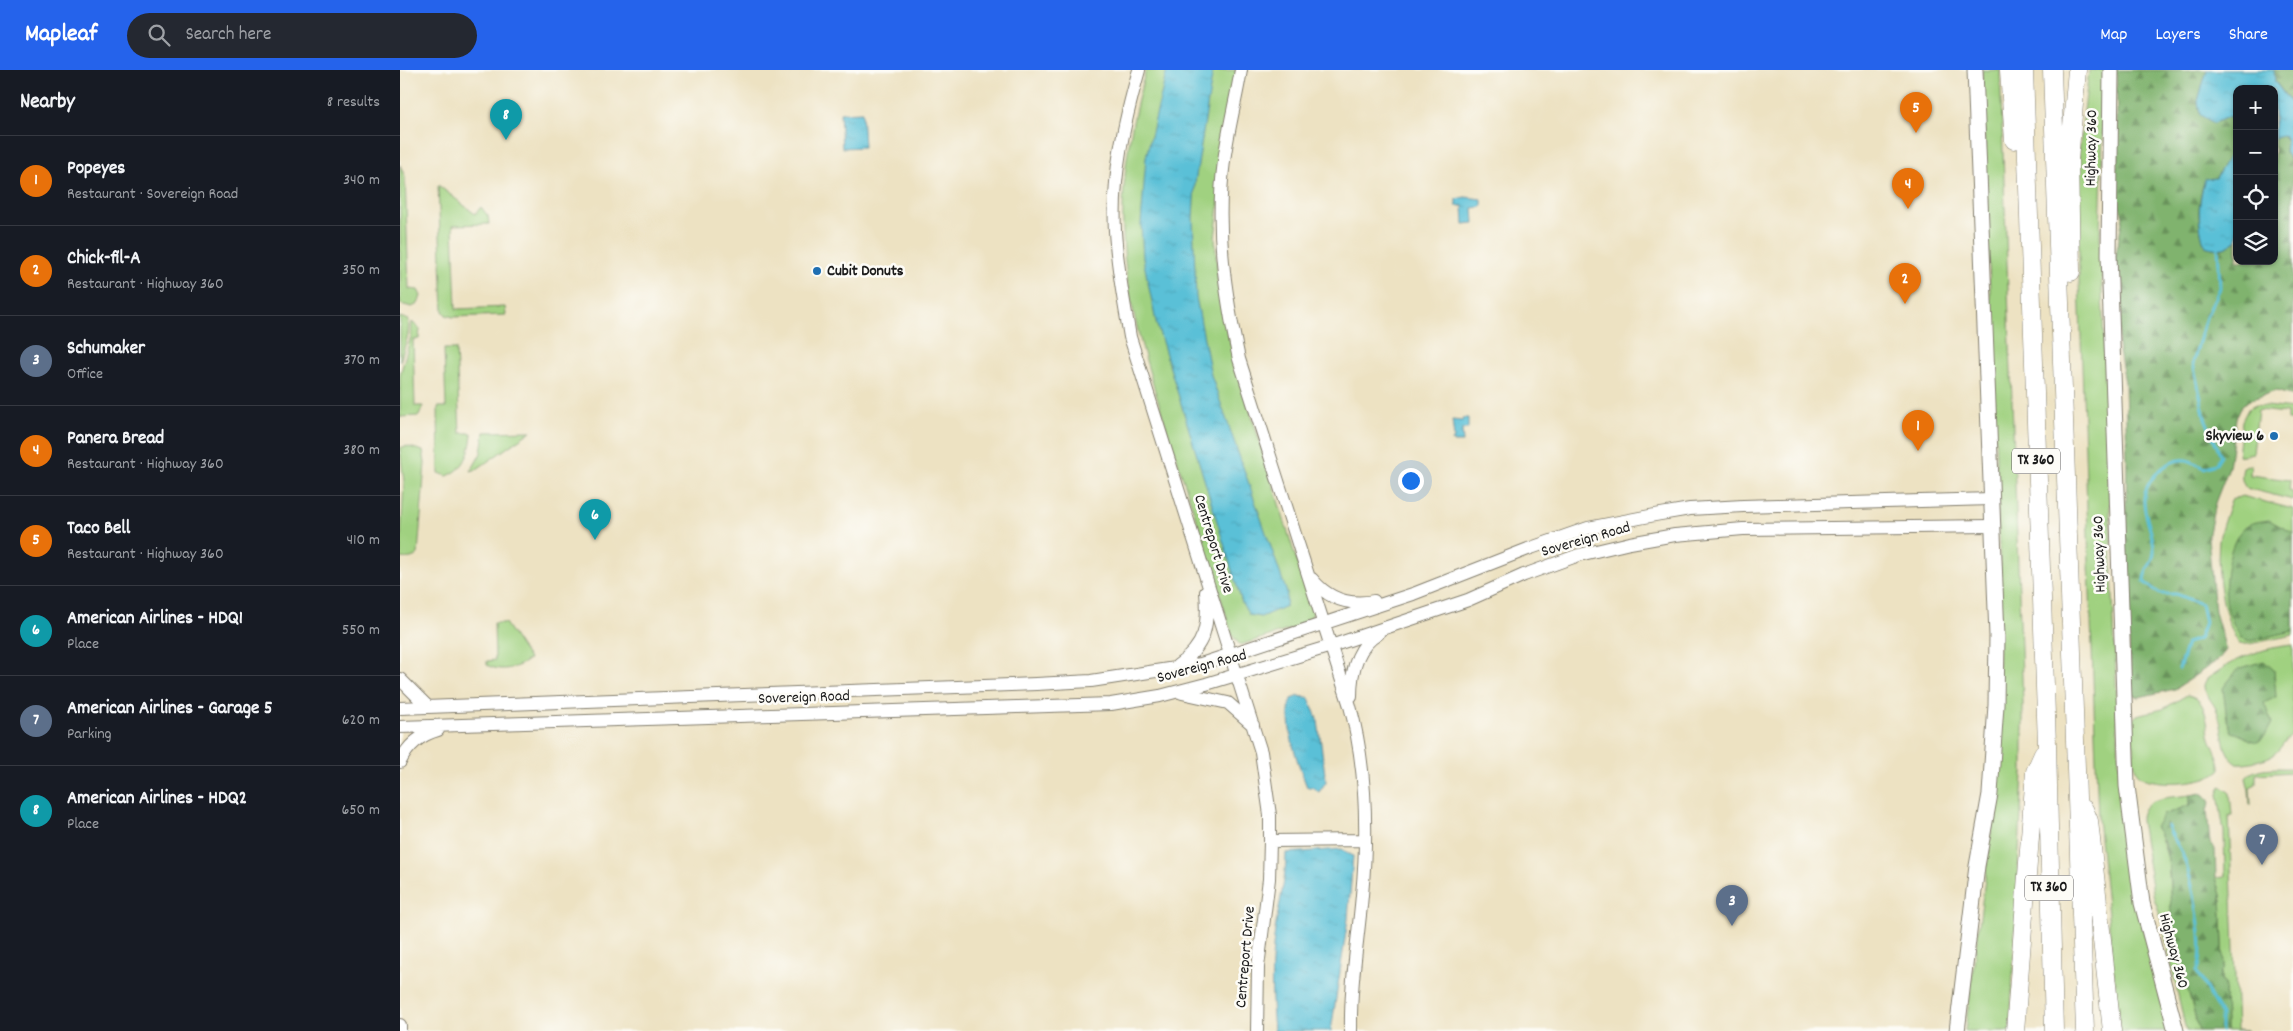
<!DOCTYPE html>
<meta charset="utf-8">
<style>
:root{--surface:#171b24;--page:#242831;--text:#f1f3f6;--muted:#9ea1a6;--line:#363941;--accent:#2563eb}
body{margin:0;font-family:Dekko,sans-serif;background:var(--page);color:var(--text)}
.controls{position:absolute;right:15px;top:15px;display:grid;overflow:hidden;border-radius:10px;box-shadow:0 1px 4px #0004}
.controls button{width:45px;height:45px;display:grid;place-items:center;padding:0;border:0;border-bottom:1px solid var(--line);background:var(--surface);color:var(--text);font:25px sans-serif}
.you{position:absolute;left:1010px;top:410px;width:18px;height:18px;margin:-12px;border:4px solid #fff;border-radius:50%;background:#1a73e8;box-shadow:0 0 0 8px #1a73e833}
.badge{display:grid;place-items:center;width:32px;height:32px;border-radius:50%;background:var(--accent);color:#fff;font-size:16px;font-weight:700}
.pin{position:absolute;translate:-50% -41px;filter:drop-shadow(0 1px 2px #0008)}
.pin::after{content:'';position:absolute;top:26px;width:18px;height:15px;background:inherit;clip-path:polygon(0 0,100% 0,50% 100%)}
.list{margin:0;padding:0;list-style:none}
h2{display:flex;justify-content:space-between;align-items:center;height:65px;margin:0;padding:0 20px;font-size:21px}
h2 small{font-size:16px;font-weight:400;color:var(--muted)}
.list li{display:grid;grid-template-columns:32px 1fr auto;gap:15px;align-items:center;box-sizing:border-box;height:90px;padding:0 20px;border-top:1px solid var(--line)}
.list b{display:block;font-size:19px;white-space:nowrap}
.list p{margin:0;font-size:16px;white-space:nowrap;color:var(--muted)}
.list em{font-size:16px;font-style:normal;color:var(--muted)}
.icon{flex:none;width:28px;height:28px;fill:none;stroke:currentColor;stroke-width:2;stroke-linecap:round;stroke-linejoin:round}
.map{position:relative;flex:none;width:1893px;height:961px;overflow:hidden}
header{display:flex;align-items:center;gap:30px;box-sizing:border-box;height:70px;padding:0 25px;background:var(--accent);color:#fff}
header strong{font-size:24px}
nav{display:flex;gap:28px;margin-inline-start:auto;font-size:18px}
.search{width:350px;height:45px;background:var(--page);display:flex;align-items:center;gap:12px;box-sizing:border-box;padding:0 18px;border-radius:28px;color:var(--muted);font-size:19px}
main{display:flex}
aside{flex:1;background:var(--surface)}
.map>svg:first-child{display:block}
.grass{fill:#a0d180;stroke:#5e764e}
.forest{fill:url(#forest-firs);stroke:#4e6845}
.water{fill:url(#water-ripples);stroke:#3b6e7a}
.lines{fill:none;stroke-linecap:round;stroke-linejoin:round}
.stream{stroke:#5ac0d7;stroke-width:3}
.minor-casing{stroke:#847f6f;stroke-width:14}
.major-casing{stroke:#847f6f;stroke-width:17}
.highway-casing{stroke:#847f6f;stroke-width:19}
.minor{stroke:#fff;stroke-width:12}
.major{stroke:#fff;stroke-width:15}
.highway{stroke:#fff;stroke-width:18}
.poi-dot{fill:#1f6fb2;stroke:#fdfcf7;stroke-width:2}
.labels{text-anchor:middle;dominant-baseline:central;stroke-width:5;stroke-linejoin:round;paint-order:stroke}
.shield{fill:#fdfcf7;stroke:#605f5e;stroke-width:1}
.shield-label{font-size:15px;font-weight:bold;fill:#1c1c1c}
.street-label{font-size:16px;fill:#1c1c1c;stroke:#fdfcf7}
.poi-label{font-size:16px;font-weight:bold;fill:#1c1c1c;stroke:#fdfcf7;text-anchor:start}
</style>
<header>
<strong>Mapleaf</strong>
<div class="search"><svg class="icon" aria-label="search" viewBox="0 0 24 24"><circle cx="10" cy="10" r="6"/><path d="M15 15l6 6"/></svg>Search here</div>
<nav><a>Map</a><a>Layers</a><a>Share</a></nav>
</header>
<main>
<aside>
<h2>Nearby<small>8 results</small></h2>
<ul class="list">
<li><span class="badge" style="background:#e8710a">1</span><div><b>Popeyes</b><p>Restaurant · Sovereign Road</p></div><em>340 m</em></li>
<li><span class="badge" style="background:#e8710a">2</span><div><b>Chick-fil-A</b><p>Restaurant · Highway 360</p></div><em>350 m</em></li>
<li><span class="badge" style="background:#5c6f8a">3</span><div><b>Schumaker</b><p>Office</p></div><em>370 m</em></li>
<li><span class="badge" style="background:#e8710a">4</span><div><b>Panera Bread</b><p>Restaurant · Highway 360</p></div><em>380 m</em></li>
<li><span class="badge" style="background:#e8710a">5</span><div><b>Taco Bell</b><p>Restaurant · Highway 360</p></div><em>410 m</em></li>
<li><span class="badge" style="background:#0f9aa8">6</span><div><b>American Airlines - HDQ1</b><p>Place</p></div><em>550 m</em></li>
<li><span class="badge" style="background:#5c6f8a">7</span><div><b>American Airlines - Garage 5</b><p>Parking</p></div><em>620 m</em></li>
<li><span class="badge" style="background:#0f9aa8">8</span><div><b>American Airlines - HDQ2</b><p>Place</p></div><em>650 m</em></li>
</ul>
</aside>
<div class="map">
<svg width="1893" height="961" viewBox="0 0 1893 961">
<defs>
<pattern id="forest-firs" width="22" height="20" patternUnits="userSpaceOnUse" patternTransform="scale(1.25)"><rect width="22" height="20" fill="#80b36e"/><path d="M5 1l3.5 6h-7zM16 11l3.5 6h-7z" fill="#68915a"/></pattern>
<pattern id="water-ripples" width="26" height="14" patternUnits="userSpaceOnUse" patternTransform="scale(1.25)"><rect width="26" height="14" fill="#5ac0d7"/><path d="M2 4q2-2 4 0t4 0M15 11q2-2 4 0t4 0" fill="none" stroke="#4ea4b8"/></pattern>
</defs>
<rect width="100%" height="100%" fill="#fdfcf7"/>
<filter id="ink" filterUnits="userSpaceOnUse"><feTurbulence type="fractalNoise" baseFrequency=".02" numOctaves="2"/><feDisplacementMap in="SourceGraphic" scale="10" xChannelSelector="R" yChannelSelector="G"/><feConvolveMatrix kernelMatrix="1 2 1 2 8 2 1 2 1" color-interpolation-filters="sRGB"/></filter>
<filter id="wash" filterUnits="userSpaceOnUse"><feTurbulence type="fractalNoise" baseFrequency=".0096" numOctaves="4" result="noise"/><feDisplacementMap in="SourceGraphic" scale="20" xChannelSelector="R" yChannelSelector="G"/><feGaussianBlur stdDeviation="1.12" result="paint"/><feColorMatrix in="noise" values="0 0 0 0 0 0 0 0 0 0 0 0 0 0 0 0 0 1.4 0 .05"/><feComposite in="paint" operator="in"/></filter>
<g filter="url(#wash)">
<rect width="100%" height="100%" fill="#ede2c2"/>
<path class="grass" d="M746,0H836L815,168L818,211L826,257L842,315L913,543L911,547L913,550L908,554L840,575L832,565C812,496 789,427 767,359C752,311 736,263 728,213C716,142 726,68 746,0Z
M1582,0H1600L1623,633V702L1610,961H1565L1596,726L1600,501Z
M1689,0H1705L1700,165L1719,693L1725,771L1732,816L1769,961H1720L1698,748L1679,211V82Z
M0,95L5,107L9,219L18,220L21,226L18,234L12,237L0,234Z
M38,115L75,144L81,137L88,146L89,154L53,155L56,239L105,237L106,245L53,247L46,245L43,241Z
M0,247L9,250L8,265L0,292Z
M12,252L20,259L19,269L13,270L15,336H23L19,346L0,347V305L11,266Z
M44,279H56L60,363H72C71,380 65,400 47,406L39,403L38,337H46Z
M1856,335L1893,339V350H1887V343L1858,340L1853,383L1838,386L1842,351L1848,339Z
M131,361L77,399L71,401L81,383L84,362Z
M6,376L23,381L25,393L18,484C13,489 7,489 0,488L4,412L0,378Z
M1851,394L1850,405L1890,410L1889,421L1893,422V430L1846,418C1841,411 1841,406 1843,398Z
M1842,426L1893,439V565L1849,574H1839C1822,546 1816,503 1819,471C1821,457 1827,443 1831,430Z
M94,553H105L129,589C119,598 100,603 87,595V591L95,590Z
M1893,575V664C1884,669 1882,678 1874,684C1867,690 1845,694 1836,693C1820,681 1824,657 1817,641C1814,633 1804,624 1804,616C1804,614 1806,610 1807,609C1834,589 1860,578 1893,575Z
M1787,625C1808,628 1806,653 1810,668C1813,678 1821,689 1820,699C1812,714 1747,718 1737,703C1732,694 1733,661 1733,649L1737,645L1763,639Z
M1893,698V702L1856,704V714L1850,717L1851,735H1850L1849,720L1846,708C1855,695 1879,699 1893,698Z
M1821,716L1830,723L1832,745H1829L1837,960L1847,961H1826L1825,914L1821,911V901L1824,899L1821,825L1816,808L1825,807L1824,762L1818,724Z
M1790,725V735L1763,745L1759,762L1768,789L1773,863L1799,961H1786L1761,848L1754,828L1741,751C1740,725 1772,728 1790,725Z"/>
<path class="forest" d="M1716,0H1807L1798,31L1800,45L1814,53L1837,43V72L1816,108L1805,110C1797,132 1797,154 1805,176C1818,180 1827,180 1837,169V191H1874V69L1883,65L1886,72L1885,82L1893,93V326L1876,321L1852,329L1842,335L1836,348L1829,397L1815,433L1808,468L1815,542L1826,580L1818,590L1775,619L1739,627L1733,625L1731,611L1725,475L1727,390L1725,312L1718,276L1724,219L1715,190L1723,146L1716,127L1715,108L1718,89Z
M1874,0H1893V36L1875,11Z
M1869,450L1893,463V561L1851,571L1841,568C1836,559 1831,550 1828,540C1822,519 1827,470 1846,456C1852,452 1862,451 1869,450Z
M1864,591L1874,600L1876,627L1864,633L1872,653L1865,666L1858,672C1849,671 1842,664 1832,662L1827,650L1823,618L1838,599Z
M1801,723L1808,728L1810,733L1807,740L1810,773L1815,779L1816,808L1821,825L1824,899L1821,902V911L1825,914L1826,961H1799C1791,929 1781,897 1774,865C1766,833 1777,784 1755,757L1763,745L1790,735V725Z"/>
<path class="water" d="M767,0H813L795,113L793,148L796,227L811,305L887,523L886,536L861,547L849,545L842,533L756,252L743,188L741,154L746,87Z
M1807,0H1874L1875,12L1893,36V93L1885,82L1886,72L1884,65L1874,69V19H1837V43L1814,53L1800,45L1798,31Z
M462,42L464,77L442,78L440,43Z
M1837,72V169C1827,180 1818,180 1805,176C1797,154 1798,132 1805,109L1816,108Z
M1065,127L1082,129V137L1073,138L1074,153L1064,154L1063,136H1056V129Z
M1063,348H1068V359H1062L1063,372H1052L1054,368L1052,350L1062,351Z
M899,626L909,628L918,651L926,712L919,722L912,717H907C897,691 884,656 891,629Z
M942,779L953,786L948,849L931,961H874C871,927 870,894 875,860C879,834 886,810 886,783Z"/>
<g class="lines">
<path class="stream" d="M1779,599L1787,573L1799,569L1805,552L1801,534L1776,524H1760L1744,512C1743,500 1755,493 1754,480C1754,464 1744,448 1744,431C1743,412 1767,387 1787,390C1793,391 1799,396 1804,398L1816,394L1821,386L1805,348L1793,293L1806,247L1820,218L1818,176
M1768,756C1771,767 1778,773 1782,783C1792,808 1808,879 1797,902L1821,945V961"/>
</g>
</g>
<g filter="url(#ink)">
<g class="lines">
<g class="minor-casing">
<path id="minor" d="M739,0C724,53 712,106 715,161C717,197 724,232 730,267L861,682L870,745V771L869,809L858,897L857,961
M841,0C836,30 828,60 824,91C815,158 825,224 839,289L950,636C967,698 968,761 962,825C958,871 950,915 951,961
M912,509C928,529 949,536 974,531
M777,596C806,576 809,555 806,522
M0,609L28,637
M782,623L828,633L853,655
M951,626C951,602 956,577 978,564
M0,638L636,614L691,611L801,594L1013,524L1128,479L1188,458L1255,445L1290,439L1343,436L1591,429
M0,657L711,634L760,626L806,614L931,576L1068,530L1124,505L1179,485L1230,473L1275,465L1343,459L1592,456
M0,692C8,675 20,665 38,660
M870,771L965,770
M0,955V961"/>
</g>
<g class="major-casing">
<path id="major" d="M1711,0L1709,184L1727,716L1742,833L1776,961
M1557,961L1577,796L1590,724L1596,635L1597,566L1575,0"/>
</g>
<g class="highway-casing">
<path id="highway" d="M1609,0L1614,70
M1624,0L1647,675L1654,961
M1652,0L1685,961
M1671,202L1669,90L1677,0
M1684,739L1689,751L1712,961
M1615,961L1635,702L1643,684"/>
</g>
<use href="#minor" class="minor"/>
<use href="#major" class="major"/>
<use href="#highway" class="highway"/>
</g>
</g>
<g class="poi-dot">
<circle cx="417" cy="201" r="5"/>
<circle cx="1874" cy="366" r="5"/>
</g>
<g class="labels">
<g class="shield">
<rect x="1612" y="378.5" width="48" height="25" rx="4"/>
<rect x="1625" y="805.5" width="48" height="25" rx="4"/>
</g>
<g class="shield-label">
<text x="1636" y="391">TX 360</text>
<text x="1649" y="818">TX 360</text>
</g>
<g class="street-label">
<text transform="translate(1692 78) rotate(-89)">Highway 360</text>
<text transform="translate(1186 470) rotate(-16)">Sovereign Road</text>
<text transform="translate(813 474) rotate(73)">Centreport Drive</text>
<text transform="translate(1700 484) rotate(-92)">Highway 360</text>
<text transform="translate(802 597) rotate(-15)">Sovereign Road</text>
<text transform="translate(404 628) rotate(-2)">Sovereign Road</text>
<text transform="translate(1773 881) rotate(75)">Highway 360</text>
<text transform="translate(846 887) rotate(-85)">Centreport Drive</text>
</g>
<g class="poi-label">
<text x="427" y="201">Cubit Donuts</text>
<text x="1864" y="366" text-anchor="end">Skyview 6</text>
</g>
</g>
</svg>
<div class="controls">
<button>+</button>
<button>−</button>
<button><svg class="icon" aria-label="locate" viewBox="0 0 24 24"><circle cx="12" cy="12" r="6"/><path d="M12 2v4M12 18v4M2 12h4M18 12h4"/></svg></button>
<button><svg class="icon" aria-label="layers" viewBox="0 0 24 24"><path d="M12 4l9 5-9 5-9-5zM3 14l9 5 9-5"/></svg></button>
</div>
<div class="you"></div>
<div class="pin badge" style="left:1518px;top:381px;background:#e8710a">1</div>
<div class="pin badge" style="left:1505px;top:234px;background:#e8710a">2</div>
<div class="pin badge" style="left:1332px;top:856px;background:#5c6f8a">3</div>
<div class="pin badge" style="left:1508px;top:139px;background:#e8710a">4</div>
<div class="pin badge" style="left:1516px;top:63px;background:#e8710a">5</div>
<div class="pin badge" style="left:195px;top:470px;background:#0f9aa8">6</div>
<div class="pin badge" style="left:1862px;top:795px;background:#5c6f8a">7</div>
<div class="pin badge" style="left:106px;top:70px;background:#0f9aa8">8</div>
</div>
</main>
